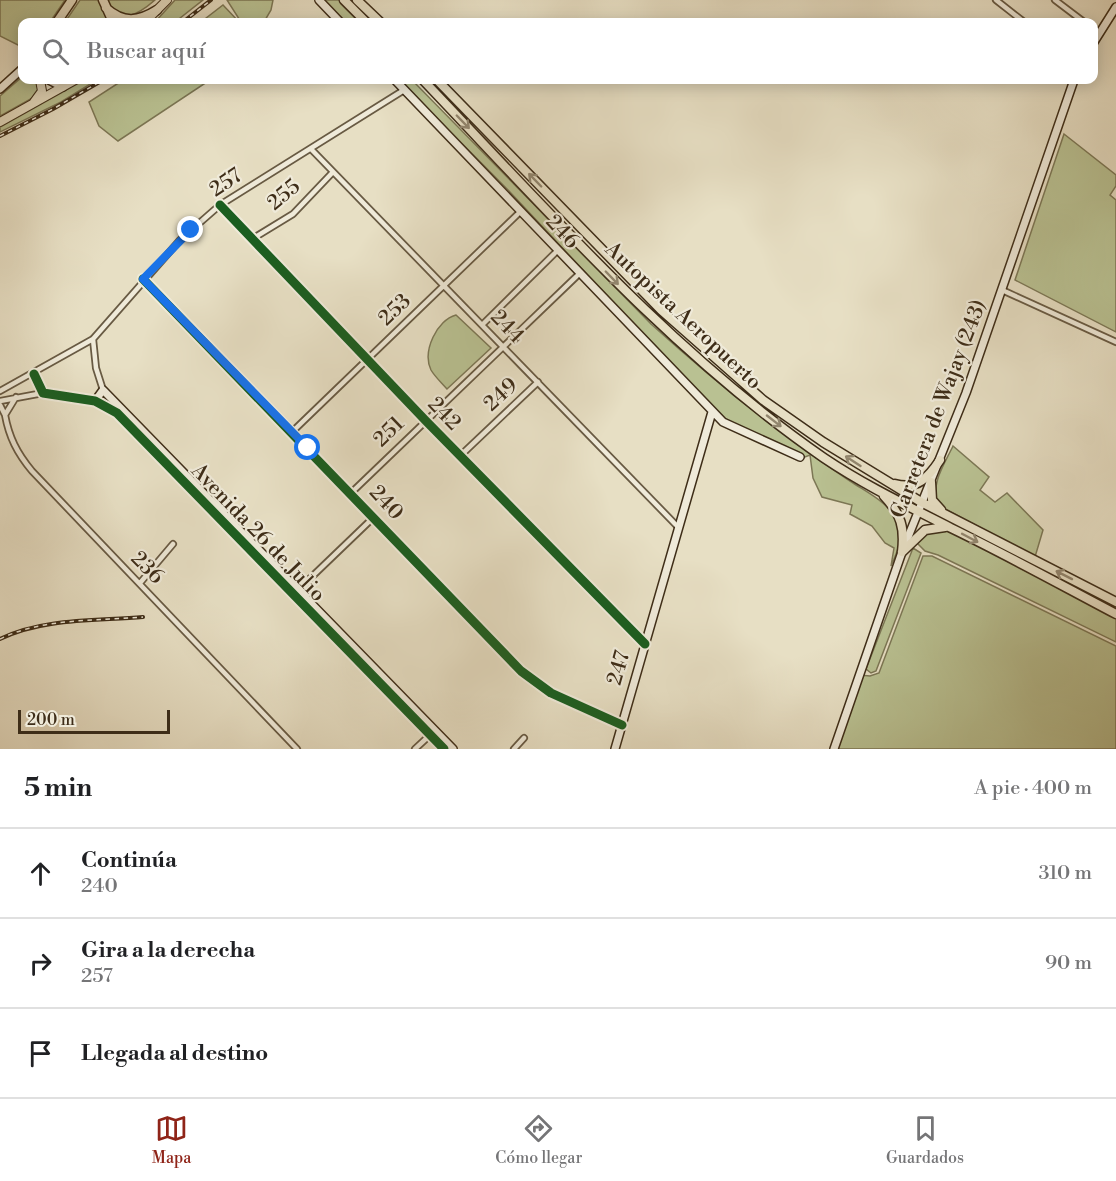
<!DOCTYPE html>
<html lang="es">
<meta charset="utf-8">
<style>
:root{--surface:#fff;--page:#f2f2f2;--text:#202124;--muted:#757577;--line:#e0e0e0;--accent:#8f2418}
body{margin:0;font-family:"Libre Bodoni",serif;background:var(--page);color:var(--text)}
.scale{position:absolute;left:18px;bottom:15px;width:152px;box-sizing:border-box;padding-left:6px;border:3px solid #3e2d18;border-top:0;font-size:16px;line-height:21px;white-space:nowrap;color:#3e2d18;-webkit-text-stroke:4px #efead9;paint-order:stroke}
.stop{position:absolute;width:18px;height:18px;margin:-14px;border:4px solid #1a73e8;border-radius:50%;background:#fff}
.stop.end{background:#1a73e8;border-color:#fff;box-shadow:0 2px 6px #0008}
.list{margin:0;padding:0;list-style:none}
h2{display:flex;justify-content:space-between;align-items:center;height:78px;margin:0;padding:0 24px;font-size:26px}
h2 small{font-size:20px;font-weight:400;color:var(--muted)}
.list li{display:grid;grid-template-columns:39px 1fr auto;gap:18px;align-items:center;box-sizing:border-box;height:90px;padding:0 24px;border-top:2px solid var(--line)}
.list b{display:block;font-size:22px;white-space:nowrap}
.list p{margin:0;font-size:20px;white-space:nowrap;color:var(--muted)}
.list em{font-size:20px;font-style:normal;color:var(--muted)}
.icon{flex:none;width:33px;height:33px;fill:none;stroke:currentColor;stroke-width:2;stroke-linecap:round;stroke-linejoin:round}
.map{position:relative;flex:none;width:1116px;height:749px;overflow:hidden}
.search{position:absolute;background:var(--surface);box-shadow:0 3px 15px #0003;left:18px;right:18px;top:18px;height:66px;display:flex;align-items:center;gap:15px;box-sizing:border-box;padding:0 21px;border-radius:12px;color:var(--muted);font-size:22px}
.sheet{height:348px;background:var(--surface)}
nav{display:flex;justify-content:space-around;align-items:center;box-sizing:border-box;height:84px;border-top:2px solid var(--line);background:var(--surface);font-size:16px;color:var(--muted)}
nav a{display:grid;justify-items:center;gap:3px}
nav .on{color:var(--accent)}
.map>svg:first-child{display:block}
.green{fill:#b9c192;stroke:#7c7755;stroke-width:1.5}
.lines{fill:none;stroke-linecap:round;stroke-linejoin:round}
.street-casing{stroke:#685a43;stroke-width:8}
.secondary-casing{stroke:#3e2d18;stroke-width:10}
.primary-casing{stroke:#3e2d18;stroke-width:10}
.highway-casing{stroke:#3e2d18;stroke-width:11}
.street{stroke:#efead9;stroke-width:4.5}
.secondary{stroke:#efead9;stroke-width:7}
.primary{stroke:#e7dfc4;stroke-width:8}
.highway{stroke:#e7dfc4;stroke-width:8}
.rail-casing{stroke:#3e2d18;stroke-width:4}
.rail{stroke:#efead9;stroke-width:1.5;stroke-dasharray:4.5;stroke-linecap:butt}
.cycleway-casing{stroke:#efead9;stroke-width:13}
.cycleway{stroke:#1b5e20;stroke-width:9}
.oneway{stroke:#92866e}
.route{stroke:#1a73e8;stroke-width:8}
.labels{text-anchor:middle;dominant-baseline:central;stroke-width:4.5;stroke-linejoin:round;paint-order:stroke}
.street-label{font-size:21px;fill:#3e2d18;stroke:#efead9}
</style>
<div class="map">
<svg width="1116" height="749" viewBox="0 0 1116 749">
<rect width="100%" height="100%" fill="#e7dfc4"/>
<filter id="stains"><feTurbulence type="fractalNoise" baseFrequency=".00333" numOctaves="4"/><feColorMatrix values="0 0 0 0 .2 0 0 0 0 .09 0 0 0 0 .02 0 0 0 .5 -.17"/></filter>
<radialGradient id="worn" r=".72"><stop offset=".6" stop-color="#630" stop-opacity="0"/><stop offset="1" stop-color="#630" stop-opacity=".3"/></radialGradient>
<path class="green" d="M0,0H65L50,22H22V47L0,36Z
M80,0H99L108,22H65Z
M106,0H155C138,15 120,26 106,0Z
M175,0H203L175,22H155Z
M227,0H273L271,10L264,22H241Z
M323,0H339L360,22H344Z
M223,5L239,22H201Z
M22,77V80H37L40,90L36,96L0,116V96Z
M84,80H97L61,102L0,132V127Z
M123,80H210L118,141L99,126L89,102Z
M399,80H412L651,324C714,381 779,434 850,481C866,492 890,503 898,522C904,536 897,553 891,566L894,548L885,543L872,526L850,514L852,505L822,497L813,478L810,455L805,457L727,420L716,412L509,191Z
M1064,134L1116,175V186L1110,195L1116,200V332L1015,280Z
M456,315L491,348L447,389C442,383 435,377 431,370C422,351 437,320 456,315Z
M953,446L989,477L980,490L995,502L1007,493L1043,530L1035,557L938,505C930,484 944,465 953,446Z
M949,530L1116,618V642L938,555L925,551L917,543L924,533Z
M913,548L921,553L876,671L871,673L866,669Z
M923,556H932L1116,646V749H834L860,675L870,676L879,673Z"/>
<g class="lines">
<g class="street-casing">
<path id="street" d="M996,0L1024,22
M1055,0L1084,22
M1094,30L1098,34
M312,150L678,527
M220,205L426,421L645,644
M252,239L293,214L333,172
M143,279L521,671L551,693L622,725
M1002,290L1116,342
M482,325L557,251
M93,339L96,368L103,390
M34,374L43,393L95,401
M0,391L93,339L180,240L220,205L404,90
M16,397L5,415C9,437 17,453 32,471L297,749
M0,401L43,393
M0,405L5,415
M292,432L521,211
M460,456L538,382
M351,493L579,274
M140,583L173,544
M298,590L374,517
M415,749L429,736
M514,749L524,738"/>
</g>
<g class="secondary-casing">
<path id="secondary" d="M319,0L340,22
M1094,42L1116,7
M49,80L63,87
M395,80L723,422L800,457
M0,89L22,69
M444,749L117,413L95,401L103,390L453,749
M615,749L712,412
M834,749L902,552L966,393L1074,80"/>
</g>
<g class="primary-casing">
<path id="primary" d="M145,22L167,0
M34,102L42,91L40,80
M0,122L75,80"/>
</g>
<g class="highway-casing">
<path id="highway" d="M103,0L113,22
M344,0L366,22
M357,0L380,22
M106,8C123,23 138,22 157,10
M57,22L72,0
M423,80C550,213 672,353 824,458C864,485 908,506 951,528C1007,555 1061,585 1116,614
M437,80L661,310L763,400L823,442L921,502L1116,602
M931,482L932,500L941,510
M895,484C917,490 928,478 940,460
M884,496C901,514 905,528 902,552
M902,552L925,530L945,527"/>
</g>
<use href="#street" class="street"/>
<use href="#secondary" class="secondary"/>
<use href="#primary" class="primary"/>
<use href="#highway" class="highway"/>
<g class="rail-casing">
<path id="rail" d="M183,22L211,0
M0,136L53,109L103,80
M0,639C42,618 96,621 143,617"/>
</g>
<use href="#rail" class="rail"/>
<g class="cycleway-casing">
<path id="cycleway" d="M220,205L426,421L645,644
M143,279L521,671L551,693L622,725
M34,374L43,393L95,401L117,413L444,749"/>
</g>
<use href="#cycleway" class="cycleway"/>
</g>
<defs><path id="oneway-shaft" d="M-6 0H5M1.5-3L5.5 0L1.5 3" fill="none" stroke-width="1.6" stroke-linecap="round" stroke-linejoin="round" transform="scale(1.5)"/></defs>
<g class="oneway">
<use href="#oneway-shaft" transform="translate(463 122) rotate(46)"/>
<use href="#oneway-shaft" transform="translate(535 180) rotate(-134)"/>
<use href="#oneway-shaft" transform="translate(612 278) rotate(46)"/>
<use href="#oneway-shaft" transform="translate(774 421) rotate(38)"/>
<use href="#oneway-shaft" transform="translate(853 461) rotate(-147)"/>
<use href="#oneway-shaft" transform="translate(970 538) rotate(28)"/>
<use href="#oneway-shaft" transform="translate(1064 575) rotate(-153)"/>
</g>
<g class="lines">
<path class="route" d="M191,230L143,279L308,448"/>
</g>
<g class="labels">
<g class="street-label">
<text transform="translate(226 183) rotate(-34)">257</text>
<text transform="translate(284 195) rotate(-40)">255</text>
<text transform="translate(562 232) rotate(47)">246</text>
<text transform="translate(395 310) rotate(-44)">253</text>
<text transform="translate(683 316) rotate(43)">Autopista Aeropuerto</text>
<text transform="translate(507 327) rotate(46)">244</text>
<text transform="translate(501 395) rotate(-43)">249</text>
<text transform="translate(939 409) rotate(-69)">Carretera de Wajay (243)</text>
<text transform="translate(444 414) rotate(46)">242</text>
<text transform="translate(389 432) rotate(-44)">251</text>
<text transform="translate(386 503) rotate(47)">240</text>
<text transform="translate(258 533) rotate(46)">Avenida 26 de Julio</text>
<text transform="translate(147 568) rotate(45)">236</text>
<text transform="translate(619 668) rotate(-74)">247</text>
</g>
</g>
<rect width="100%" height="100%" filter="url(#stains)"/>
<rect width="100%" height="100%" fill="url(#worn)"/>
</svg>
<div class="scale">200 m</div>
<div class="stop" style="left:308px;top:448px"></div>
<div class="stop end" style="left:191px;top:230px"></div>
<div class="search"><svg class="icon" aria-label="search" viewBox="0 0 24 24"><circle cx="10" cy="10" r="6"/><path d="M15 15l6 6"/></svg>Buscar aquí</div>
</div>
<section class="sheet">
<h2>5 min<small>A pie · 400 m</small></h2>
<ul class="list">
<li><svg class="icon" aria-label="ahead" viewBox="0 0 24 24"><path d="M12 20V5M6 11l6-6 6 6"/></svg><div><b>Continúa</b><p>240</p></div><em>310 m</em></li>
<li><svg class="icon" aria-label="right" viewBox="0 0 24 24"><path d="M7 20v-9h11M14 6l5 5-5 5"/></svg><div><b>Gira a la derecha</b><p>257</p></div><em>90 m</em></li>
<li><svg class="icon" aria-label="arrive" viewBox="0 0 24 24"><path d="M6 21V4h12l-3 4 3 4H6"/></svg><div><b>Llegada al destino</b></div></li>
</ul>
</section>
<nav>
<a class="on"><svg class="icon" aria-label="map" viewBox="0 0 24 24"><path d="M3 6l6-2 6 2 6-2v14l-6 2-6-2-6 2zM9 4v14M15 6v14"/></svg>Mapa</a>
<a><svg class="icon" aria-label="directions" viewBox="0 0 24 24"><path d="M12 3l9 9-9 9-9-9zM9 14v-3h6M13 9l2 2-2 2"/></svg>Cómo llegar</a>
<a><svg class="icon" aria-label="saved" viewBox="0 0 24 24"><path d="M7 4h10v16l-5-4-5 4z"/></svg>Guardados</a>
</nav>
